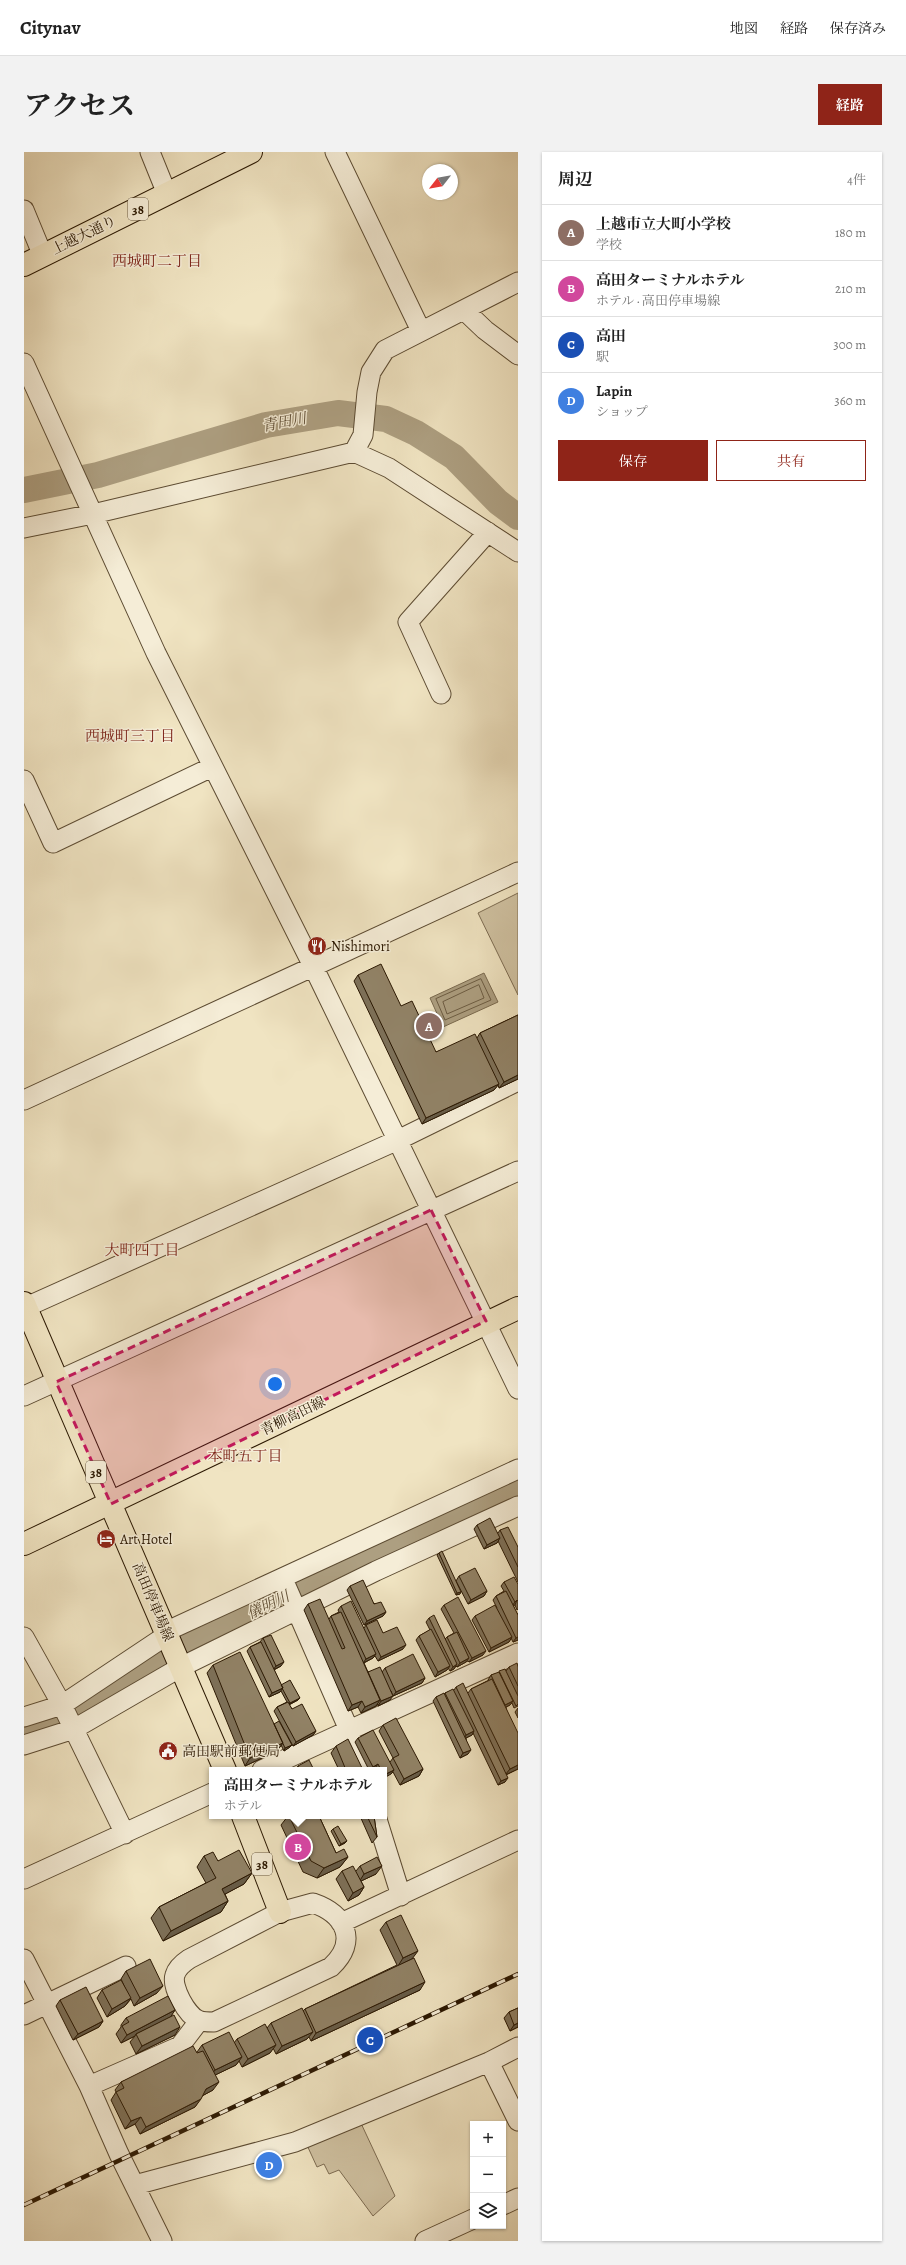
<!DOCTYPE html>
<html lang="ja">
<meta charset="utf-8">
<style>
:root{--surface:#fff;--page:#f2f2f2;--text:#222;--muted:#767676;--line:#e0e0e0;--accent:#8f2418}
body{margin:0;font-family:Alegreya,"Noto Serif JP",serif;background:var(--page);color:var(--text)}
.controls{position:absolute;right:12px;bottom:12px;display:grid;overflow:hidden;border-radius:0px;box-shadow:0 1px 3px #0004}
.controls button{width:36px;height:36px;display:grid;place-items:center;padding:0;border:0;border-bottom:1px solid var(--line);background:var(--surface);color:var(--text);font:20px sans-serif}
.compass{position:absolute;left:398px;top:12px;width:36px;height:36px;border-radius:50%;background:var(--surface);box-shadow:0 1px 3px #0004;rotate:239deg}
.you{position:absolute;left:251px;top:1232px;width:14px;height:14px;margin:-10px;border:3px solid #fff;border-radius:50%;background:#1a73e8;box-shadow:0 0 0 6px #1a73e833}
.badge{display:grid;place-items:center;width:26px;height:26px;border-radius:50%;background:var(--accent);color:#fff;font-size:13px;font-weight:700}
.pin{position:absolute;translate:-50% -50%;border:2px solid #fff;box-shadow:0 1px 4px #0006}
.popup{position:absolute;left:185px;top:1615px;width:178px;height:52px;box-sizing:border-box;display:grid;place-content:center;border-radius:0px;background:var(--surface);filter:drop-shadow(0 1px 3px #0005);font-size:13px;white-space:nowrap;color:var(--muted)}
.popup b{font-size:15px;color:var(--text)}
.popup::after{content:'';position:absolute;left:50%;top:100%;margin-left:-8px;border:8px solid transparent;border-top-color:var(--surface)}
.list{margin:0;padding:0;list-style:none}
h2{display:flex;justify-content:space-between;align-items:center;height:52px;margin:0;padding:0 16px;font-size:17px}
h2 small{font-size:13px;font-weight:400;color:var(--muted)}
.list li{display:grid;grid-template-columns:26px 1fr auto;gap:12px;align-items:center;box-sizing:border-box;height:56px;padding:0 16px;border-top:1px solid var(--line)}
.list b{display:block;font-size:15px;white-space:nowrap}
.list p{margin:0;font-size:13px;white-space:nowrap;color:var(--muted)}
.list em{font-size:13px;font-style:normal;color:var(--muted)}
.actions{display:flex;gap:8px;padding:12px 16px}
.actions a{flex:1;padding:9px 0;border:1px solid var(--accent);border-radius:0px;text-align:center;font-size:14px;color:var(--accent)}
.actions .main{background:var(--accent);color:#fff}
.icon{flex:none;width:22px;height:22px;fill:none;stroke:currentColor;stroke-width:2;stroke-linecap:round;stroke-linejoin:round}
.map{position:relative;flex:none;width:494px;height:2089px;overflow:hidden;border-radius:0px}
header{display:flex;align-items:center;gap:24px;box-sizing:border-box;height:56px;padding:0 20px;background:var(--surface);border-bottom:1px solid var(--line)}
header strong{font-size:19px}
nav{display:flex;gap:22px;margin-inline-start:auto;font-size:14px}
.intro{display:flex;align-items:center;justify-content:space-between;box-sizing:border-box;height:96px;padding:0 24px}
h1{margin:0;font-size:28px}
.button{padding:10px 18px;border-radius:0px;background:var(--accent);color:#fff;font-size:14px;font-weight:700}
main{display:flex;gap:24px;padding:0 24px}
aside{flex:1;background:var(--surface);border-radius:0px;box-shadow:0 1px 3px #0004}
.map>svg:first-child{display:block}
.green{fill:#cfc1a1;stroke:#7d6c52}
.water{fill:#ad9f81;stroke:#79694e}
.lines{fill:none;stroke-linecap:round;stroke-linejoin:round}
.shore{stroke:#6c5c42;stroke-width:1}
.river{stroke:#ad9f81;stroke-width:26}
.minor-casing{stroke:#5c4b32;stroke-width:21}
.major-casing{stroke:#2b1802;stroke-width:24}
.minor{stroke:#f5edd7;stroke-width:19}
.major{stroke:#f0e4c2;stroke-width:22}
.rail-casing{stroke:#2b1802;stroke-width:4.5}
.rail{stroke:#f5edd7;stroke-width:3;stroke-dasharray:9;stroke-linecap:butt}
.wall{fill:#7d7058;stroke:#2b1802}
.shaded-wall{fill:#665b47;stroke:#2b1802}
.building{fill:#918266;stroke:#2b1802}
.marked{fill:#c2185b;fill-opacity:0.2;stroke:#c2185b;stroke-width:3;stroke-dasharray:8 5;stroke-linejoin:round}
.labels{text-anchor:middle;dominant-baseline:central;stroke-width:3;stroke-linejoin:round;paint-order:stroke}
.shield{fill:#f5edd7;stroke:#685842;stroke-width:1}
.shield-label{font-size:13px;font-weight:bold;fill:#2b1802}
.street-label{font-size:14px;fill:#2b1802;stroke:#f5edd7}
.poi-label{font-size:14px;fill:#2b1802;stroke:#f5edd7;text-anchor:start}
.neighbourhood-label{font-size:15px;fill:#7a1f14;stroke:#f5edd7}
.water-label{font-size:15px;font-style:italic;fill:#5f4e35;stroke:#f5edd7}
</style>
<header>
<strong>Citynav</strong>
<nav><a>地図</a><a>経路</a><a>保存済み</a></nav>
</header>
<div class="intro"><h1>アクセス</h1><a class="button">経路</a></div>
<main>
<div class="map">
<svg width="494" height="2089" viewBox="0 0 494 2089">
<rect width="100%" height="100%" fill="#f0e4c2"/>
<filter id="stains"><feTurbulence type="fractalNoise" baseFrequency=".005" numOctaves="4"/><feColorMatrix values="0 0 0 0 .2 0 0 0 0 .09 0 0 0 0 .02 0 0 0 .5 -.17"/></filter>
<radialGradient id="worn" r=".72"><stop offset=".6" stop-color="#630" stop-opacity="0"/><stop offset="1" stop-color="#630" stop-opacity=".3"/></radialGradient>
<path class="green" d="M494,741V843L454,761Z
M335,1967L371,2044L349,2064L315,2018L305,2022L300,2012L293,2015L282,1991Z"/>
<path class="water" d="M460,821L474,850L419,875L406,846Z"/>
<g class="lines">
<path class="shore" d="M457,827L467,848L421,868L412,847Z
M455,833L460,846L423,862L419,850Z"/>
<path class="river" d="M0,338L74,323L242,273L314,261L362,267L392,281L430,305L474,350L494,365
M0,1584L31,1574L141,1503L494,1332"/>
<g class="minor-casing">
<path id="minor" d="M126,0L143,42
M311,0L397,179
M0,58L19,104
M440,158L461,178L494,203
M0,211L132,501L289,814L494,1237
M330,300L339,283L343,240L347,220L361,198L494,130
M0,376L69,362L330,300L365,316L494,400
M417,542L384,470L464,380
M0,628L29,691L188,615
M0,948L494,720
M0,1156L374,988L494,929
M0,1244L494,1019
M259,1427L325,1578L338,1618
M141,1480L494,1317
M0,1485L38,1553L101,1682
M0,1565L38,1553L143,1483
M0,1593L50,1577L157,1515L352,1419L494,1354
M238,1618L494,1501
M352,1664L377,1744
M0,1727L188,1641
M289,1751C321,1762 335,1789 307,1815L190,1870C185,1870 178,1870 174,1868C163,1863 147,1835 151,1823C153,1816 159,1811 165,1807L256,1760Z
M317,1771L494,1688
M0,1807L65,1934L95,2002L138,2089
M0,1863L102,1814
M465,1910L494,1969
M65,1934L156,1894L175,1869
M111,2033L271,1990L465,1910L494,1895
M479,2053L494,2046
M401,2089L449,2067"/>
</g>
<g class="major-casing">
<path id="major" d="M0,113L227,0
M0,1151L201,1618
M0,1392L494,1156
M219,1664L256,1760"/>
</g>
<use href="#minor" class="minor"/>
<use href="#major" class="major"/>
<g class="rail-casing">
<path id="rail" d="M0,2053L494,1822"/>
</g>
<use href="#rail" class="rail"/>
</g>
<path class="wall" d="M334,823L412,900L453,886L456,881L494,863V927L475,936L474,933L470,938L398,972L330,829Z
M453,1373L474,1381L476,1378L494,1395V1430L474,1389L473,1391L460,1397L450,1377Z
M415,1401L436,1442L432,1443L413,1403Z
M435,1424L463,1439L460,1444L444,1452L432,1429Z
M480,1430L494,1432V1457L493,1458L491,1453H489L493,1462L494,1461V1488L489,1490L487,1486L485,1490L465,1500L448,1468L451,1464L473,1456L469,1448L472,1444L480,1439L477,1434Z
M326,1434L362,1460L359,1464L340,1473L323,1438Z
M284,1452L305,1467L307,1464L315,1460L314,1458L317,1454L340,1476L342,1473L359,1481L379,1497L354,1509L351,1504L349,1506L340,1511L344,1520H358L361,1516L401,1526L398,1531L369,1544L367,1539L366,1548L354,1554V1552L352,1554L337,1561L334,1555L324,1559L280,1458Z
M420,1453L459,1503L445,1510L444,1509L442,1510L433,1515L432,1514L430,1517L426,1519L424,1516L423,1518L411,1525L392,1488L395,1484L406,1478L402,1470L405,1466L421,1487L423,1485L430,1481L417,1457Z
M239,1486L257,1514L250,1518L257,1533L276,1546L274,1548L265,1553L268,1557L292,1579L289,1583L269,1594L250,1559L253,1555L263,1550L257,1539L256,1540L245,1545L223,1499L226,1495L236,1490Z
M189,1513L250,1572L268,1593L266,1595L260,1599L257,1593L253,1599L221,1614L183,1521Z
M485,1515H494V1554L490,1556L488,1551L486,1553L482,1555L494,1617L482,1623L481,1630L474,1633L449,1581L448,1583L442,1586L444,1602L436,1606L409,1549L412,1545L420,1542L421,1541L430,1538L432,1535L444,1541L447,1537L465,1528H464L467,1523L482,1519Z
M494,1556V1566L491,1560Z
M359,1573L399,1617L395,1624L376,1633L369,1620L367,1622L360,1618H352L351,1616L347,1618H345L331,1590L334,1586L366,1610L369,1606L355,1579Z
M312,1594L339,1618H315L307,1601Z
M274,1614L290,1618H271Z
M264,1664H295L312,1701L324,1705L316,1715L293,1726L279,1720L257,1673Z
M336,1664H350L353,1685L348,1691Z
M309,1677L323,1689L321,1691L315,1694L307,1679Z
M180,1704L228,1721L220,1732L201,1742L204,1749L197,1760L139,1789L127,1766L135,1755L182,1731L173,1715Z
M336,1714L352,1722L337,1729L340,1735L335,1743L324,1749L312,1727L318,1719H332Z
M362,1770L389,1806L396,1838L287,1889L285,1885L283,1887L252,1902L249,1896L246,1901L218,1915L215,1909L212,1913L191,1923L189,1938L178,1944L171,1955L116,1982L111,1972L101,1977L87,1948L92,1940L91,1938L97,1930L173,1900L178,1893L210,1891L213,1887L243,1876L247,1871L279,1859L281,1857L373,1813L356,1778Z
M102,1819L133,1841L110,1854L107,1847L101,1854L83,1865L73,1846L78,1838L104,1842L97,1827Z
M36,1848L79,1869L75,1875L49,1888L32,1854Z
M494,1856V1875L486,1879L480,1866L485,1860Z
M151,1858L146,1865L151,1883L112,1902L106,1890L111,1884L97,1891L92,1882L97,1875V1873L102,1866Z"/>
<path class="shaded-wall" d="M494,923V927L475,936L480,930Z
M475,932L470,938L398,972L402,966Z
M476,1386L473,1391L460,1397L463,1393Z
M463,1439L460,1444L444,1452L447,1448Z
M437,1440L436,1442L432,1443L433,1441Z
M493,1448L491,1453L488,1454L491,1450Z
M362,1460L359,1464L340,1473L343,1469Z
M488,1485L485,1490L465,1500L467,1496Z
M494,1485V1488L489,1490L492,1486Z
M382,1493L379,1497L354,1509L357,1505Z
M462,1499L459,1503L445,1510L448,1506Z
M352,1502L349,1506L339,1511L342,1507Z
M445,1506L442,1510L433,1515L436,1511Z
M260,1510L257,1514L249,1518L252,1514Z
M433,1512L430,1517L426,1519L429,1515Z
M426,1514L423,1518L411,1525L414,1520Z
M401,1526L398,1531L369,1544L372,1540Z
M259,1536L256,1540L245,1545L248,1541Z
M369,1544L366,1548L354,1554L357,1549Z
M276,1546L274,1548L264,1553L266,1551Z
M356,1548L352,1554L337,1561L341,1555Z
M338,1549L334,1555L324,1559L328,1553Z
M489,1549L486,1553L478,1557L481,1553Z
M292,1579L289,1583L269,1594L272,1590Z
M450,1579L448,1583L440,1587L442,1583Z
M259,1591L253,1599L221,1614L226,1606Z
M268,1593L266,1595L260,1599L261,1596Z
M447,1598L444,1602L436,1606L439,1601Z
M354,1612L351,1616L346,1618L349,1615Z
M494,1613V1617L481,1623L486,1617Z
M399,1617L395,1624L376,1633L380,1627Z
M370,1618L367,1622L360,1626V1623Z
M484,1626L481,1630L474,1633L477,1629Z
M323,1689L321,1691L315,1694L317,1692Z
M324,1705L316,1715L293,1726L300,1716Z
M358,1714L352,1722L335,1730L340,1722Z
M228,1721L220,1732L190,1748L198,1737Z
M340,1735L335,1743L324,1749L329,1741Z
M204,1749L197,1760L139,1789L147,1779Z
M394,1799L388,1807L374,1814L379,1806Z
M401,1830L396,1838L287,1889L292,1881Z
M139,1834L133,1841L110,1854L116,1846Z
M107,1846L101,1854L83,1865L88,1857Z
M151,1858L146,1866L112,1882L111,1884L97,1891L103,1883Z
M79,1869L75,1875L49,1888L54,1882Z
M494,1871V1875L486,1879L490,1873Z
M156,1875L151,1883L112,1902L118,1894Z
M289,1880L283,1887L252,1902L258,1894Z
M252,1893L246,1901L218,1915L224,1907Z
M218,1905L212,1913L185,1926L191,1918Z
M195,1930L189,1938L176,1945L182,1937Z
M177,1947L171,1955L116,1982L122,1975Z
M117,1965L111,1972L101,1977L107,1969Z"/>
<path class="building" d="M357,812L377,854L388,849L412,900L451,882L475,932L402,966L334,823Z
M494,863V923L480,930L456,881Z
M466,1366L476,1386L463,1393L453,1373Z
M484,1375L494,1395V1415L476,1378Z
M418,1399L437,1440L433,1441L415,1401Z
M451,1416L463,1439L447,1448L435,1424Z
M490,1425L494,1432V1449L493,1448L491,1450L480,1430Z
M339,1428L350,1452L357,1450L362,1460L343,1469L326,1434Z
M482,1439L494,1463V1485L492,1486L472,1444Z
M434,1445L462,1499L448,1506L420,1453Z
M296,1447L318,1497L321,1496L307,1464L317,1460L356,1548L341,1555L338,1549L328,1553L284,1452Z
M327,1449L352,1502L342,1507L317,1454Z
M471,1453L488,1485L467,1496L451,1464Z
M410,1463L433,1512L429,1515L405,1466Z
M353,1468L359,1481L373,1475L382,1493L357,1505L342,1473Z
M407,1477L426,1514L414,1520L395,1484Z
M433,1480L445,1506L436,1511L423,1485Z
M247,1483L260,1510L252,1514L239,1486Z
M237,1490L259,1536L248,1541L226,1495Z
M216,1500L259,1591L226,1606L189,1513Z
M389,1502L401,1526L372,1540L361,1516Z
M493,1511L494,1515V1534L485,1515Z
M356,1515L369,1544L357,1549L344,1520Z
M481,1517L494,1544V1552L492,1554L475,1519Z
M475,1520L489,1549L481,1553L467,1523Z
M468,1527L494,1581V1613L486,1617L447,1537Z
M266,1528L276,1546L266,1551L258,1536H259L257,1533Z
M439,1531L484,1626L477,1629L432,1535Z
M429,1537L450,1579L442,1583L421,1541Z
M420,1541L447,1598L439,1601L412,1545Z
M264,1550L268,1557L278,1552L292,1579L272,1590L253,1555Z
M372,1566L399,1617L380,1627L369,1606L375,1603L359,1573Z
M255,1569L268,1593L261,1596L250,1572Z
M349,1578L370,1618L360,1623V1618H357L354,1612L349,1615L334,1586Z
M324,1587L339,1618H322L312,1594Z
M285,1608L290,1618H276L274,1614Z
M265,1664H295L312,1701L320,1697L324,1705L300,1716L287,1709Z
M343,1664H350L353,1685Z
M314,1674L323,1689L317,1692L309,1677Z
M215,1698L228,1721L198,1737L204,1749L147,1779L135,1755L192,1726L180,1704L189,1700L194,1709Z
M353,1705L358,1714L340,1722L336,1714Z
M329,1714L340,1735L329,1741L318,1719Z
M377,1763L394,1799L379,1806L362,1770Z
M390,1806L401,1830L292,1881L281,1857Z
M126,1807L139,1834L116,1846L102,1819Z
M97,1828L107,1846L88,1857L78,1838Z
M62,1835L79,1869L54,1882L36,1848Z
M144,1844L151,1858L103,1883L98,1874L105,1870L102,1866Z
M278,1856L289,1880L258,1894L247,1871Z
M494,1856V1871L490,1873L485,1860Z
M150,1863L156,1875L118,1894L112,1882Z
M241,1872L252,1893L224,1907L213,1887Z
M205,1880L218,1905L191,1918L178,1893Z
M169,1894L173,1901L179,1899L195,1930L182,1937L177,1947L122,1975L117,1965L107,1969L92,1940L100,1936L97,1930Z"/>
<path class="marked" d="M407,1058L462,1169L87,1352L32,1230Z"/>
<defs>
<g id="restaurant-disc" transform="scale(1)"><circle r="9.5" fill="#8f2418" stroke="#f5edd7"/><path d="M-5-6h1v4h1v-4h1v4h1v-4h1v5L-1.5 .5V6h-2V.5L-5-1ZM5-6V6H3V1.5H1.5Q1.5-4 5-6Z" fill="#fff"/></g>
<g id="hotel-disc" transform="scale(1)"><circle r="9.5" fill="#8f2418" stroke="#f5edd7"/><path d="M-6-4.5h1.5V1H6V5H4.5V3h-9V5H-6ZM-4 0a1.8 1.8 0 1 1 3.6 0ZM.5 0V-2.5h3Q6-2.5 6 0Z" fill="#fff"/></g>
<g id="civic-disc" transform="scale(1)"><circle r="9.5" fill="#8f2418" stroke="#f5edd7"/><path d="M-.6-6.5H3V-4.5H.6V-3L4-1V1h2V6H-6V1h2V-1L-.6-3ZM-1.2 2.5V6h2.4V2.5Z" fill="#fff"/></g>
</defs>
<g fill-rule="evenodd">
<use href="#restaurant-disc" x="293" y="794"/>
<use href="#hotel-disc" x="82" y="1387"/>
<use href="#civic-disc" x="144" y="1599"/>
</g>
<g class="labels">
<g class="shield">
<rect x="104" y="46" width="20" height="22" rx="3"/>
<rect x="62" y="1309" width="20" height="22" rx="3"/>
<rect x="228" y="1701" width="20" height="22" rx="3"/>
</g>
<g class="shield-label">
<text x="114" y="57">38</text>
<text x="72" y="1320">38</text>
<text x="238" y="1712">38</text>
</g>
<g class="street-label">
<text transform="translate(60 83) rotate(-26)">上越大通り</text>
<text transform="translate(269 1264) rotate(-26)">青柳高田線</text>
<text transform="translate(129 1450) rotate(67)">高田停車場線</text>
</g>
<g class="poi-label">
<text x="307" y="794">Nishimori</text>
<text x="96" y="1387">Art Hotel</text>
<text x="158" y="1599">高田駅前郵便局</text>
</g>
<g class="neighbourhood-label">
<text x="133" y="109">西城町二丁目</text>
<text x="106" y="584">西城町三丁目</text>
<text x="118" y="1098">大町四丁目</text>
<text x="221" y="1304">本町五丁目</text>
</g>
<g class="water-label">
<text transform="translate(260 270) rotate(-11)">青田川</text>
<text transform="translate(244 1453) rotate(-26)">儀明川</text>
</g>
</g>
<rect width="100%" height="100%" filter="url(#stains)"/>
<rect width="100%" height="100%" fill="url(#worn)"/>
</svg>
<div class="controls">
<button>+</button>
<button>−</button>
<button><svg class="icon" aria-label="layers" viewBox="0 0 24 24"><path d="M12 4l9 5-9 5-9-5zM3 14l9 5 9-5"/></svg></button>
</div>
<svg class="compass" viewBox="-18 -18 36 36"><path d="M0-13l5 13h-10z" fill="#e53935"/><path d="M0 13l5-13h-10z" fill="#767676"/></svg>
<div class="you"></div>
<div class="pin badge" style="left:405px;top:874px;background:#8d6e63">A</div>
<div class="pin badge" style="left:274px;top:1695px;background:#d1479c">B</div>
<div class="popup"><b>高田ターミナルホテル</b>ホテル</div>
<div class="pin badge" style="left:346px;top:1888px;background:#1a4fb4">C</div>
<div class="pin badge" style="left:245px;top:2013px;background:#3f7fe0">D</div>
</div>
<aside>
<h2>周辺<small>4件</small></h2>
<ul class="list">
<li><span class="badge" style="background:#8d6e63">A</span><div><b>上越市立大町小学校</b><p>学校</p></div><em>180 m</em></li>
<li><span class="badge" style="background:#d1479c">B</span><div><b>高田ターミナルホテル</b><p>ホテル · 高田停車場線</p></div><em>210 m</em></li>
<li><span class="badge" style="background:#1a4fb4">C</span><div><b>高田</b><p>駅</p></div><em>300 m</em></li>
<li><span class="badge" style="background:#3f7fe0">D</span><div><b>Lapin</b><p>ショップ</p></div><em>360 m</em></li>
</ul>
<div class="actions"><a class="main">保存</a><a>共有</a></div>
</aside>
</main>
